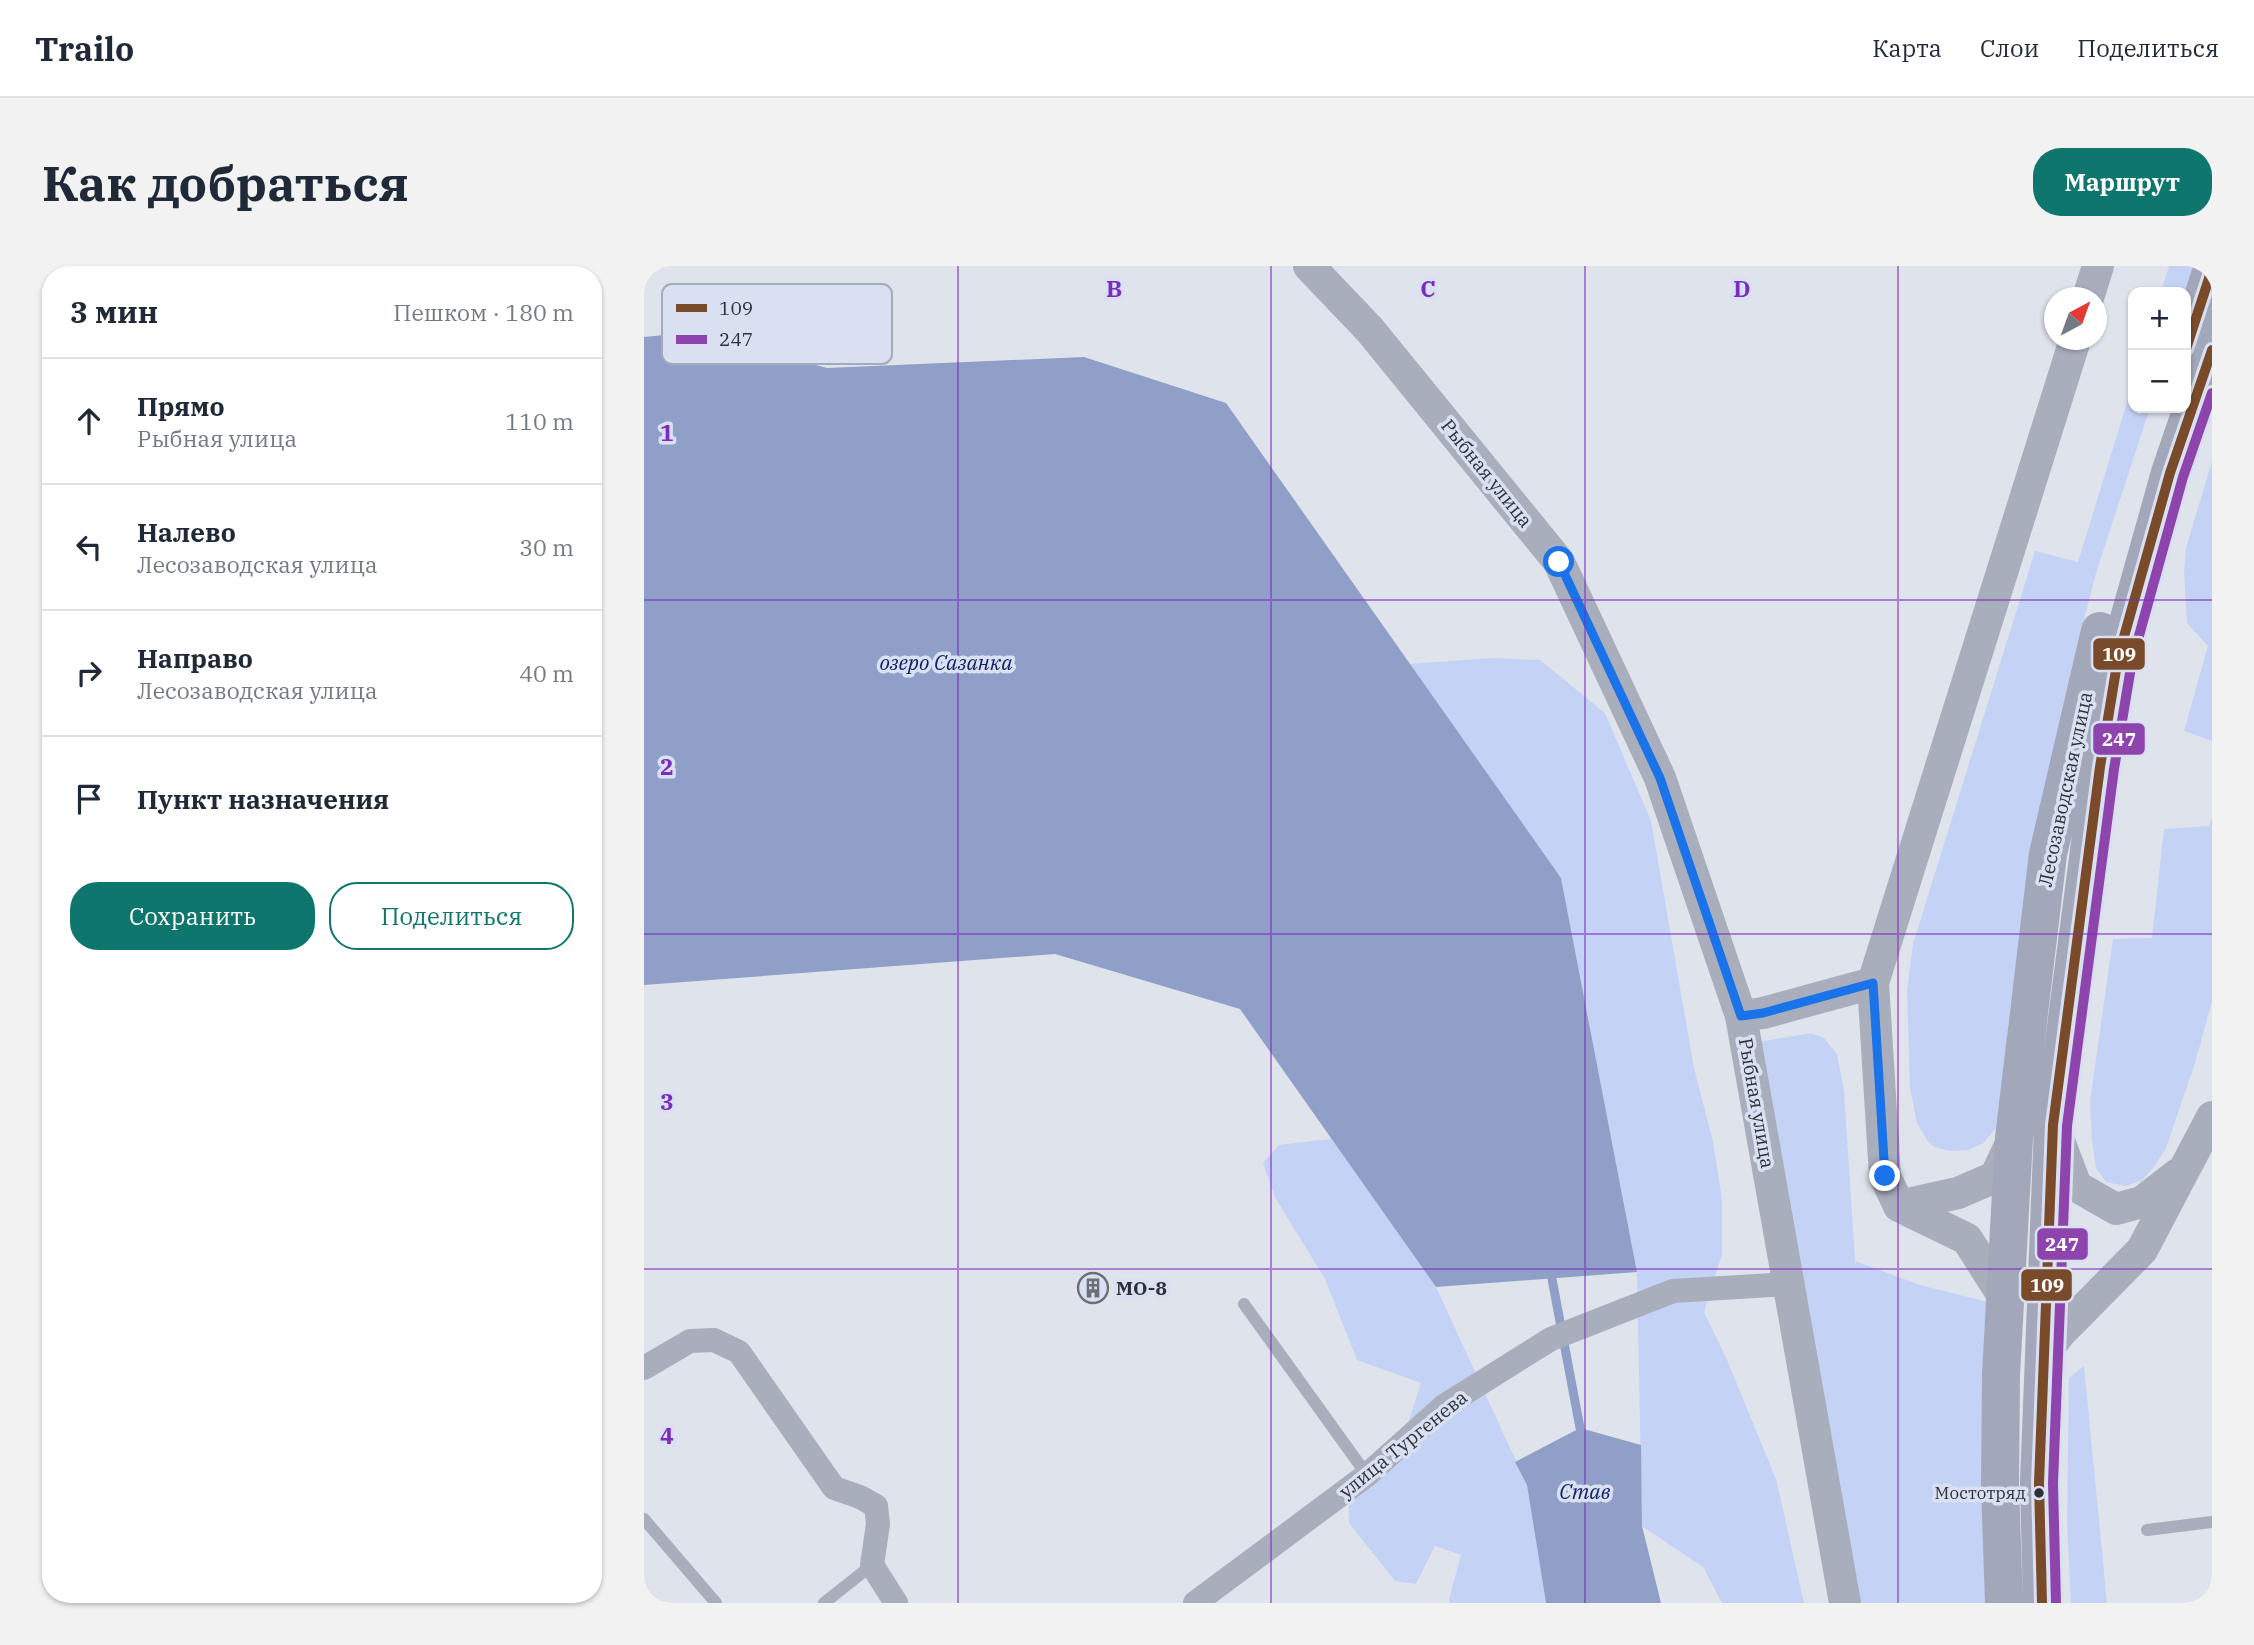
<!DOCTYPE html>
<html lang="ru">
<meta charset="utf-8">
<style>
:root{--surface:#fff;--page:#f2f2f3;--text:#1f2937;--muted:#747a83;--line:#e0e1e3;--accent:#0f766e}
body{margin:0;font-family:"IBM Plex Serif",serif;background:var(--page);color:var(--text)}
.controls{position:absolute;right:21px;top:21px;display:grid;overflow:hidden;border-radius:14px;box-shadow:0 2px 5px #0004}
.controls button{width:63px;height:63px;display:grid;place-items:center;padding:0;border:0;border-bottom:2px solid var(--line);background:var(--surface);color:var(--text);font:35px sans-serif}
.compass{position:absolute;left:1400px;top:21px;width:63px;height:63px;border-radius:50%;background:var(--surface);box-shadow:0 2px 5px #0004;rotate:41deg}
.stop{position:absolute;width:21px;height:21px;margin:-16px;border:5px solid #1a73e8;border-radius:50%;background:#fff}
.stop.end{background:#1a73e8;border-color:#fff;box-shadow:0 2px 7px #0008}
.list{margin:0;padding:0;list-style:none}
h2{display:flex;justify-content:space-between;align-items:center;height:91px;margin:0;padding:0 28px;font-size:30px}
h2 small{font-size:23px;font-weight:400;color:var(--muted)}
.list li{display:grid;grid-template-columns:46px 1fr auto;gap:21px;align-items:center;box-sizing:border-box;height:126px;padding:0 28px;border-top:2px solid var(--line)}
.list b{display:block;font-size:26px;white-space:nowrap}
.list p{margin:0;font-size:23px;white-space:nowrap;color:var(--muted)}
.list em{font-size:23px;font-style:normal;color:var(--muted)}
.actions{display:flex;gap:14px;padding:21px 28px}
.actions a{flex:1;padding:16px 0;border:2px solid var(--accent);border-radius:28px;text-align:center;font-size:24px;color:var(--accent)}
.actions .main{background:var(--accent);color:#fff}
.icon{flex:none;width:38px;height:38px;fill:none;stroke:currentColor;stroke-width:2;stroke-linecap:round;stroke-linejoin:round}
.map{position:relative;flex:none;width:1568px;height:1337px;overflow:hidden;border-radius:28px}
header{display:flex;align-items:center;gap:42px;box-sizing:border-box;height:98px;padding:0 35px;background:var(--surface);border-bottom:2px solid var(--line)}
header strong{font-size:33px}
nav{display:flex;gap:38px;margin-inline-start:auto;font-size:24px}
.intro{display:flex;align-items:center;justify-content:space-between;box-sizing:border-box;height:168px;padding:0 42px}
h1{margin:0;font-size:49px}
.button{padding:18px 32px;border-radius:28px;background:var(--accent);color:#fff;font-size:24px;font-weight:700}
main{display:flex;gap:42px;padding:0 42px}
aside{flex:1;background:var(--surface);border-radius:28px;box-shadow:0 2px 5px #0004}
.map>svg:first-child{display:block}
.green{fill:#c4d2f6}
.water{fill:#8f9fc8}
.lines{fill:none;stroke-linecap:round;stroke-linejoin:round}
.stream{stroke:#8f9fc8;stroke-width:9}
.service{stroke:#a9aebc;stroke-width:12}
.minor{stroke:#a9aebc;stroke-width:24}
.tertiary{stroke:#a9aebc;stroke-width:32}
.primary{stroke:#a2a8b9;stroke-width:38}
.bus-1-casing{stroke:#d9e0f2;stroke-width:16}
.bus-2-casing{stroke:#d9e0f2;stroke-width:16}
.bus-1{stroke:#7a4b2a;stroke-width:10}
.bus-2{stroke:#8e44ad;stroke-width:10}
.route{stroke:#1a73e8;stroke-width:9}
.grid{fill:none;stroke:#7b2cbf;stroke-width:2;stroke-opacity:0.55}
.bus-dot{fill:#2d3037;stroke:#d9e0f2;stroke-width:2.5}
.labels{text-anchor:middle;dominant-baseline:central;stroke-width:7;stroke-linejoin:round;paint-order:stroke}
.bus-label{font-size:17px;fill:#2d3037;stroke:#d9e0f2;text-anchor:end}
.street-label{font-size:19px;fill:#2d3037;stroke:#d9e0f2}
.poi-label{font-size:19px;font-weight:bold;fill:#2d3037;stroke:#d9e0f2;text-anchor:start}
.water-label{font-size:21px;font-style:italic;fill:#132263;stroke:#d9e0f2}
.key{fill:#d9e0f2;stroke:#a5abba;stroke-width:2}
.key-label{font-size:19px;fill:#2d3037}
.grid-label{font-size:23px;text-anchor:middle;font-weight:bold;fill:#7b2cbf;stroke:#d9e0f2;stroke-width:7;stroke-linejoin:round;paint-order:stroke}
.line-badge{stroke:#d9e0f2;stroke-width:2.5}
.badge-label{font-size:19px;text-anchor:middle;font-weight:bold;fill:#fff}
</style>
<header>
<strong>Trailo</strong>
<nav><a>Карта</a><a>Слои</a><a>Поделиться</a></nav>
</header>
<div class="intro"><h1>Как добраться</h1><a class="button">Маршрут</a></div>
<main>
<aside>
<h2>3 мин<small>Пешком · 180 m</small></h2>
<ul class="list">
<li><svg class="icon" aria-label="ahead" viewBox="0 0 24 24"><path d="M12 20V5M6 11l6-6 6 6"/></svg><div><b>Прямо</b><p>Рыбная улица</p></div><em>110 m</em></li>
<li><svg class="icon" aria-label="left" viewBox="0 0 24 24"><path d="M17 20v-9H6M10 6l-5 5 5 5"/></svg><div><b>Налево</b><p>Лесозаводская улица</p></div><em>30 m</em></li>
<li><svg class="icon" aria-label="right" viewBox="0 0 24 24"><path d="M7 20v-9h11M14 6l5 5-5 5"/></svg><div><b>Направо</b><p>Лесозаводская улица</p></div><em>40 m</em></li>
<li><svg class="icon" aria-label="arrive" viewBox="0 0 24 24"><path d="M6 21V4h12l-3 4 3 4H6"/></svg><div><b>Пункт назначения</b></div></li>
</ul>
<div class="actions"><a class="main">Сохранить</a><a>Поделиться</a></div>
</aside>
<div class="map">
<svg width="1568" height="1337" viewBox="0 0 1568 1337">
<rect width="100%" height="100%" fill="#dfe3ec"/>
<path class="green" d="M1525,0H1552L1542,26H1517Z
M1489,117V142H1506L1452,307L1439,358L1385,612L1365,749L1358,835L1353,861L1340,876L1325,884L1306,885L1290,881L1283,874L1273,857L1266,822L1263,725L1269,678L1391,285L1434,296Z
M1568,195V475L1540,465L1564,380L1543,357L1540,308L1542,282Z
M848,392L896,394L961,447L1007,555L1050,802L1069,876L1078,933V988L1060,1046L1083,1094L1132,1213L1160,1337H1078L1059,1301L998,1260L993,1006L917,612L766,398Z
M1568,551V735L1551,797L1522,882L1510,901L1497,915L1481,920L1462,916L1452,902L1448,875L1446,835L1469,673L1508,672L1520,563L1565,560Z
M1167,767L1180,772L1193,788L1200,824L1211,995L1276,1019L1344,1036L1346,1337H1217L1114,776Z
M688,873L792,1021L883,1219L902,1337H806L805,1333L817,1289L791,1280L772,1318L751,1315L705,1257V1237L753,1192L777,1117L713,1094L681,1013L632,933L619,897L635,879Z
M1440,1100L1463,1337H1427L1423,1256L1425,1112Z"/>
<path class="water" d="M51,66L183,102L440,91L582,137L917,612L993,1006L792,1021L596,743L411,688L0,719V71Z
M936,1162L997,1179L998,1260L1017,1337H902L883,1219L871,1196Z"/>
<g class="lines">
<path class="stream" d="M908,1013L936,1162"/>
<path class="service" d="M600,1038L723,1209
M0,1253L72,1337
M1503,1264L1568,1256
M180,1337L228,1299"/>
<path class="minor" d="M0,1102L46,1075L70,1074L95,1086L190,1222L216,1231L232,1240L234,1258L228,1299L252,1337
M551,1337L723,1209L800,1140L907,1073L1029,1025L1146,1018"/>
<path class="tertiary" d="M665,0L726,64L915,296L1016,512L1097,750L1201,1337
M1444,32L1454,0
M1097,750L1119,747L1229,717
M1412,867L1432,920L1472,943L1498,936L1534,908
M1255,940L1314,927L1351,911L1369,873
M1361,1033L1323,973L1255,940L1241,910L1229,717L1431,74
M1400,1088L1417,1066L1498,984L1568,851"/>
<path class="primary" d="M1542,83L1568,3
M1360,1337L1356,1221L1357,1109L1370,872L1404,588L1456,365
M1398,1337L1395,1217L1409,859L1456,501L1474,392L1526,207L1568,84"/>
<g class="bus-1-casing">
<path id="bus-1" d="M1542,83L1568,3
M1398,1337L1395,1217L1409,859L1456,501L1474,392L1526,207L1568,84"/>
</g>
<g class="bus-2-casing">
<path id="bus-2" d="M1412,1337L1409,1217L1423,860L1470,503L1488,395L1539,211L1568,127"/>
</g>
<use href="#bus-1" class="bus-1"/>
<use href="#bus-2" class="bus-2"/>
</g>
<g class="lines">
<path class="route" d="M915,296L1016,512L1097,750L1119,747L1229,717L1241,910"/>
</g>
<path class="grid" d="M314,0V1337M627,0V1337M941,0V1337M1254,0V1337M0,334H1568M0,668H1568M0,1003H1568"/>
<defs>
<g id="building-ring" transform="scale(1.575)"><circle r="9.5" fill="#d9e0f2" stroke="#6b6f76" stroke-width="1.5"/><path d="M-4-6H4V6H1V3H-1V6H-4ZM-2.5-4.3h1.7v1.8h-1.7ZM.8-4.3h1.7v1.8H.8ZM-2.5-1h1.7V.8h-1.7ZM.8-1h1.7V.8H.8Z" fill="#6b6f76"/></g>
</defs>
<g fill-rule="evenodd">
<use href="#building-ring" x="449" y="1022"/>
</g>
<circle class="bus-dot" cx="1395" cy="1227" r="6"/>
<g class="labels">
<g class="bus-label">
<text x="1382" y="1227">Мостотряд</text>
</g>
<g class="street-label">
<text transform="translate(843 207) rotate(51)">Рыбная улица</text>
<text transform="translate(1421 523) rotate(-78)">Лесозаводская улица</text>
<text transform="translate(1113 837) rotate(80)">Рыбная улица</text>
<text transform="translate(759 1178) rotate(-39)">улица Тургенева</text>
</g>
<g class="poi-label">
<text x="472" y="1022">MO-8</text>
</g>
<g class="water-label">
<text x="302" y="396">озеро Сазанка</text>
<text x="941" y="1225">Став</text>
</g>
</g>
<rect x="18" y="18" width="230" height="80" rx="10" class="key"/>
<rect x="32" y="38" width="31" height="8" fill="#7a4b2a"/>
<rect x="32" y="69" width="31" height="9" fill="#8e44ad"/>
<g class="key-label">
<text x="75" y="49">109</text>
<text x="75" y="80">247</text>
</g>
<g class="grid-label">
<text x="470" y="31">B</text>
<text x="784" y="31">C</text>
<text x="1098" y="31">D</text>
<text x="23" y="175">1</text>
<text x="23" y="509">2</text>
<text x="23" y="844">3</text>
<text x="23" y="1178">4</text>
</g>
<g class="line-badge">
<rect x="1448" y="371" width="54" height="34" rx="7" fill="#7a4b2a"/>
<rect x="1448" y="456" width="54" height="34" rx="7" fill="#8e44ad"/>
<rect x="1392" y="961" width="53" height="34" rx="7" fill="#8e44ad"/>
<rect x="1376" y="1002" width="53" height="34" rx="7" fill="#7a4b2a"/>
</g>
<g class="badge-label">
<text x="1475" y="395">109</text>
<text x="1475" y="480">247</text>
<text x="1418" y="985">247</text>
<text x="1403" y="1026">109</text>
</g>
</svg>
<div class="controls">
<button>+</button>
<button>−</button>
</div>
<svg class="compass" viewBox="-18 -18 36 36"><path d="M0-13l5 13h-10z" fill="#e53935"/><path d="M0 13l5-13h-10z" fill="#747a83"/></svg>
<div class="stop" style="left:915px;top:296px"></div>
<div class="stop end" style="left:1241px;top:910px"></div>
</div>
</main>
